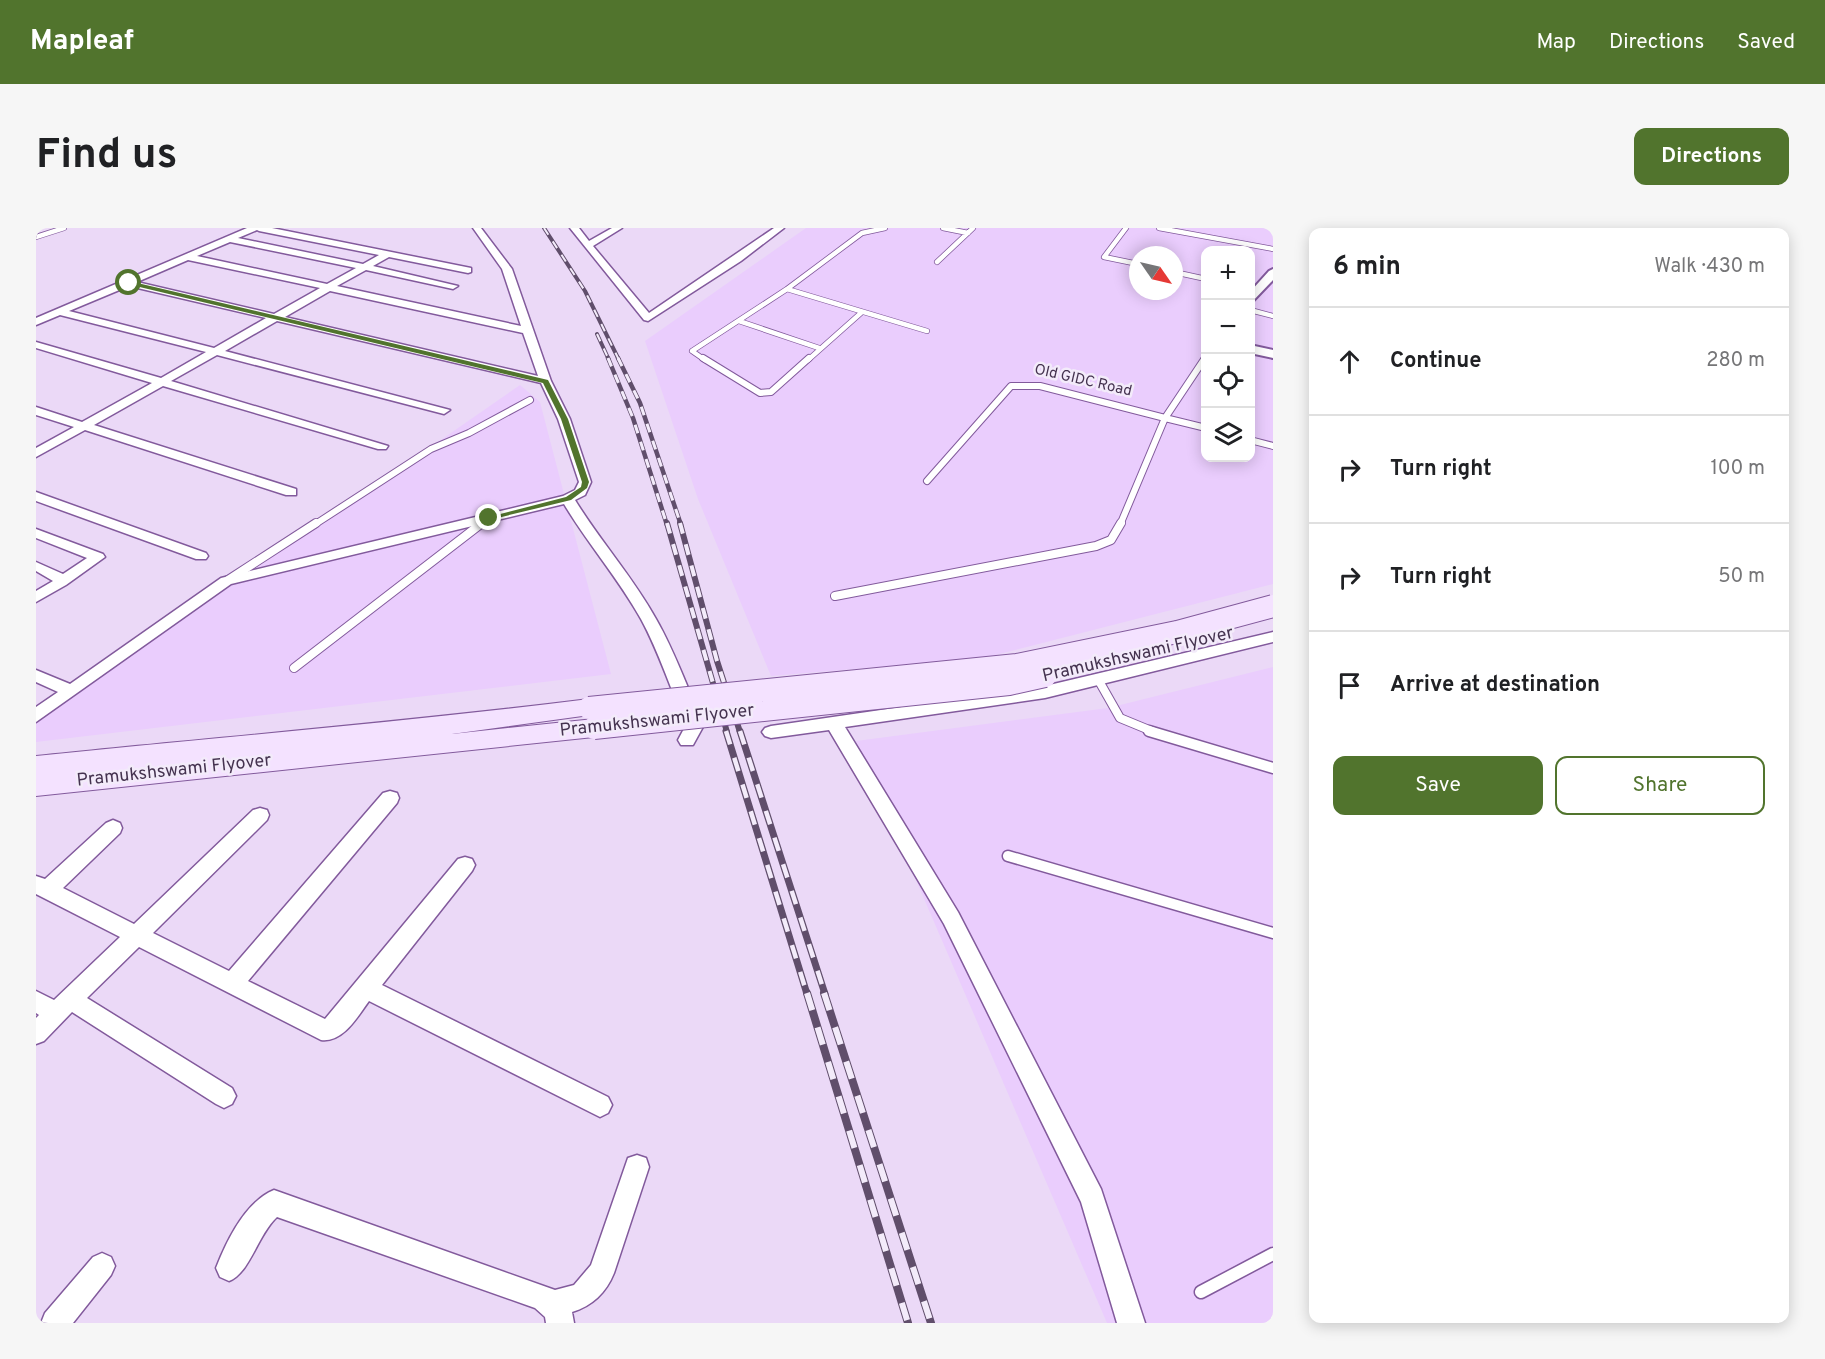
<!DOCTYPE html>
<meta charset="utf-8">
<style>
:root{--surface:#fff;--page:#f6f6f6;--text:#202124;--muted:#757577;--line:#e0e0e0;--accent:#51742d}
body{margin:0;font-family:Overpass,sans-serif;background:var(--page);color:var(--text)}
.controls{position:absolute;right:18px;top:18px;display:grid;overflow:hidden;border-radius:12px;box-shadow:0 3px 15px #0003}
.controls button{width:54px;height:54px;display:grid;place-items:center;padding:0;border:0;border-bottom:2px solid var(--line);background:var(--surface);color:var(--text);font:30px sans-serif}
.compass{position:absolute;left:1093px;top:18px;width:54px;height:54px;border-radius:50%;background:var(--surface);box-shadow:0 3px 15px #0003;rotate:124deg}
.stop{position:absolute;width:18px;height:18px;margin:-14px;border:4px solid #51742d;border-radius:50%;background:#fff}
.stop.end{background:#51742d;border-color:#fff;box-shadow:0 2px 6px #0008}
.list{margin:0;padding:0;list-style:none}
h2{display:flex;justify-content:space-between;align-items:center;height:78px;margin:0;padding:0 24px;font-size:26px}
h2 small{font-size:20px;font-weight:400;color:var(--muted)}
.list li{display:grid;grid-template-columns:39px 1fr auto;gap:18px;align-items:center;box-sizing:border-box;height:108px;padding:0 24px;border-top:2px solid var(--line)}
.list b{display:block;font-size:22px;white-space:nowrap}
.list em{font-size:20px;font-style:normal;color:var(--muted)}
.actions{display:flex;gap:12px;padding:18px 24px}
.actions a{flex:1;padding:14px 0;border:2px solid var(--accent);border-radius:12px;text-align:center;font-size:21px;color:var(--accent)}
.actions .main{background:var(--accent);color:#fff}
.icon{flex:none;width:33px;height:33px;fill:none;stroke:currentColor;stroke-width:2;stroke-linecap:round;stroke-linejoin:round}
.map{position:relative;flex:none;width:1237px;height:1095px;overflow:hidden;border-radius:12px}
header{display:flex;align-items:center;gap:36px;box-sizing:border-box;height:84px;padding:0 30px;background:var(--accent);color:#fff}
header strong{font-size:28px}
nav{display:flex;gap:33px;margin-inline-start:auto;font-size:21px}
.intro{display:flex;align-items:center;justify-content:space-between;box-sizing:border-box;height:144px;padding:0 36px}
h1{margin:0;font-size:42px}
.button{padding:15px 27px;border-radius:12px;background:var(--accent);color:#fff;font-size:21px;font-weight:700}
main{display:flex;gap:36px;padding:0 36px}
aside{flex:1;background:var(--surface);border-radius:12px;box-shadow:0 3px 15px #0003}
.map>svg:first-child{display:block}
.built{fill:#eacdfd;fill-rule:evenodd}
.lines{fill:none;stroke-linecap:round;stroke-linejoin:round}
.service-far4-casing{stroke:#825a9c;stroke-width:6}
.service-far3-casing{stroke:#825a9c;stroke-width:8}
.service-far2-casing{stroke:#825a9c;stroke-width:10}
.service-far1-casing{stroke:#825a9c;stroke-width:13}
.service-casing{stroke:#825a9c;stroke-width:15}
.minor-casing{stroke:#825a9c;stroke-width:3}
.tertiary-casing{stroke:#825a9c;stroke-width:4}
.secondary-casing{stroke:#825a9c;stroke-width:2}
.service-far4{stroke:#fff;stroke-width:4.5}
.service-far3{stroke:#fff;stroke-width:6}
.service-far2{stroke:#fff;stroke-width:8}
.service-far1{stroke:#fff;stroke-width:10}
.service{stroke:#fff;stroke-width:12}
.minor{fill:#fff;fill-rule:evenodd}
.tertiary{fill:#fff;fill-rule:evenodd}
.secondary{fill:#f4e2ff;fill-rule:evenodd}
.rail-far4-casing{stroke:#604e6b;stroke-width:4}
.rail-far3-casing{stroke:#604e6b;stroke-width:4.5}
.rail-far2-casing{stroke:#604e6b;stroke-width:6}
.rail-far1-casing{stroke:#604e6b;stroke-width:7}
.rail-casing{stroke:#604e6b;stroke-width:8}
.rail-far4{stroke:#f3ebfa;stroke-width:2;stroke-dasharray:8;stroke-linecap:butt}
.rail-far3{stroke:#f3ebfa;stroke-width:3;stroke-dasharray:9;stroke-linecap:butt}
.rail-far2{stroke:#f3ebfa;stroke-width:4;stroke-dasharray:11;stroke-linecap:butt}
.rail-far1{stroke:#f3ebfa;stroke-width:4.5;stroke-dasharray:14;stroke-linecap:butt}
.rail{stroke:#f3ebfa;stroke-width:6;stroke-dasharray:18;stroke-linecap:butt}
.secondary-bridge-casing{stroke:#825a9c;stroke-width:24;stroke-linecap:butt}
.secondary-bridge{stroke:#f4e2ff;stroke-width:22}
.route{fill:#51742d}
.labels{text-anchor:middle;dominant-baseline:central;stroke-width:5;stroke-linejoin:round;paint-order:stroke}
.far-street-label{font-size:15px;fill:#453350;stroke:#f3ebfa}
.street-label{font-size:18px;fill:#453350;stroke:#f3ebfa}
</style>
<header>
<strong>Mapleaf</strong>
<nav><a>Map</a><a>Directions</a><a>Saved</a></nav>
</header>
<div class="intro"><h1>Find us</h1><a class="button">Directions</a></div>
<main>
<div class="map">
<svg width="1237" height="1095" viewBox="0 0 1237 1095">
<rect width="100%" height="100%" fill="#ebd9f7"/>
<path class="built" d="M770,0H1237V356L948,430L735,448L662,271L609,113ZM1170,22H1214V230H1170ZM1102,27H1138V63H1102Z
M484,157L504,174L575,446L0,514V490L43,463Z
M1237,439V1095H1071L820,513L1072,480Z"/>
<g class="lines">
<g class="service-far4-casing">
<path id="service-far4" d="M907,0L932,5
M1090,0L1068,29L1102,36
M1123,0L1237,21
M0,9L28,0
M901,34L937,0
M1138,44L1170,51
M751,61L891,103
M1214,82L1237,88
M703,93L783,120
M669,132L656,123L751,61L826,5L849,0
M772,132L826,84
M1168,132L1170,129"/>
</g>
<g class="service-far3-casing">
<path id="service-far3" d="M667,130L724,165L735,164L773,130
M1214,212L1237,218
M891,253L975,158H1004L1129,190L1169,130
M278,297L395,221L433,205L494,172
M444,297L453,290
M1084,297L1129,190L1170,200"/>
</g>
<g class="service-far2-casing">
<path id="service-far2" d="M192,352L280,295
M799,368L1060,318L1075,312L1085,295
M258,440L446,295
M1063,453L1084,490L1118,504"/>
</g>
<g class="service-far1-casing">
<path id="service-far1" d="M1113,503L1237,540
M972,628L1237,705"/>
</g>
<g class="service-casing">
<path id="service" d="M1165,1064L1237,1026"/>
</g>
<g class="minor-casing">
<path id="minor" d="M211,0H236L435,40V44L432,45L353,29L337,38L422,58L417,61L330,42L301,58L485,98L466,41L437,0H445L476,41L515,153L534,191L555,254L549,267L539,272C564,313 597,349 620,391C639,424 652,462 668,497L657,517H645L642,512L650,497C635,462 623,424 605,391C582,350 552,316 528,276L195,356L0,494V479L22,464L0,454V442L34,456L185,350L527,268L539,262L543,254L522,191L505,155L241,93L189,123L414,182L408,186L181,127L135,153L352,218L350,221H342L127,158L58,197L260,261V267H250L49,202L0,229V220L38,199L0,187V179L46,194L116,155L0,120V114L125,150L170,124L24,87L0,97V90ZM221,2L223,3L343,27L327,36L202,10ZM194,14L320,40L291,56L161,28ZM152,32L284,60L238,86L101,54ZM93,58L230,90L178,120L33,83ZM294,63L487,105L502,148L249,89Z
M534,0H543L553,13L576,0H586L557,18L613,85L738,0H748L705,33L612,93L608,92Z
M0,264L170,325L172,328L170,331H160L0,273Z
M0,301L67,326L69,329L30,357L0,374V363L17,353L0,343V334L27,346L51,330L0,310Z
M1237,404V414L1009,470L809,499L922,684L1065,961L1109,1095H1081L1045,974L908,696L793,502L735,510L729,508L726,504L729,500L735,498L1009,458Z
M354,563L361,565L363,570L361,575L212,753L289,791L422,631L429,629L436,631L439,637L436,643L346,757L572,869L576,877L572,885L564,889L556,885L333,773C322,788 307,815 285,812L103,719L51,770L196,860L200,868L196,876L188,880L180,876L36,784L8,813L0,816V790L3,787L0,785V763L18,772L84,709L0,666V648L9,651L70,595L77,592L84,595L86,600L84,605L27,660L98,696L217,582L224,580L231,582L233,587L231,592L117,705L193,743L347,565Z
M601,927L610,930L613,939L578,1045C570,1065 556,1078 536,1084L538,1095H510L509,1089L499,1080L241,989C222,1006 214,1045 193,1053L184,1049L180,1040C191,1012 209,974 238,962L519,1062L538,1057L555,1037L592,930Z
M66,1025L75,1029L79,1038L75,1047L37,1095H5L9,1085L57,1029Z"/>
</g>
<g class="tertiary-casing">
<path id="tertiary" d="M1237,41V52L1214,76V64L1233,43Z
M1214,117L1237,122V130L1214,125Z"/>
</g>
<g class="secondary-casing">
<path id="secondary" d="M553,471L561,474L565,480L561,486L416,506L558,491L567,494L570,500L567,506L558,509L0,568V548L38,544L0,548V528C184,509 369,494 553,471Z"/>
</g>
<use href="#service-far4" class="service-far4"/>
<use href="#service-far3" class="service-far3"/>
<use href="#service-far2" class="service-far2"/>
<use href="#service-far1" class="service-far1"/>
<use href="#service" class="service"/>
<use href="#minor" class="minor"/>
<use href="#tertiary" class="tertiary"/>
<use href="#secondary" class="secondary"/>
<g class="rail-far4-casing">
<path id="rail-far4" d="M508,0L549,63L583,132
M561,106L573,132"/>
</g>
<g class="rail-far3-casing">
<path id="rail-far3" d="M572,130L597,190L631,297
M582,130L604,175L645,297"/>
</g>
<g class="rail-far2-casing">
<path id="rail-far2" d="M631,295L691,504
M644,295L681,433L704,504"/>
</g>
<g class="rail-far1-casing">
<path id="rail-far1" d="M690,503L771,766
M704,503L789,766"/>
</g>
<g class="rail-casing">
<path id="rail" d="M771,765L872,1095
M788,765L895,1095"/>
</g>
<use href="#rail-far4" class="rail-far4"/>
<use href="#rail-far3" class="rail-far3"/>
<use href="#rail-far2" class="rail-far2"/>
<use href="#rail-far1" class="rail-far1"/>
<use href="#rail" class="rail"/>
<g class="secondary-bridge-casing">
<path id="secondary-bridge" d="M553,480L981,437L1141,404L1237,378
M558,500L973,456L1009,448"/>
</g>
<use href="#secondary-bridge" class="secondary-bridge"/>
</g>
<path class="route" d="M93,53L512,152L532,191L553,254L551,260L535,272L453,292L449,290L530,269L545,259L546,254L525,191L507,155L91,56Z"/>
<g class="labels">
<g class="far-street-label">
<text transform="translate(1047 153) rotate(13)">Old GIDC Road</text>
</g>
<g class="street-label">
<text transform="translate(1102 427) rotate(-13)">Pramukshswami Flyover</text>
<text transform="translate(621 493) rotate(-6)">Pramukshswami Flyover</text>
<text transform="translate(138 543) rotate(-6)">Pramukshswami Flyover</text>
</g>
</g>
</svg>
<div class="controls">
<button>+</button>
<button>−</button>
<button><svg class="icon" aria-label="locate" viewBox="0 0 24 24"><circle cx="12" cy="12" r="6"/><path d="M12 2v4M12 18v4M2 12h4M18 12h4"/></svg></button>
<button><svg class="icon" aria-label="layers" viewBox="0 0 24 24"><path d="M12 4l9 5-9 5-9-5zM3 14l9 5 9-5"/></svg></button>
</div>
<svg class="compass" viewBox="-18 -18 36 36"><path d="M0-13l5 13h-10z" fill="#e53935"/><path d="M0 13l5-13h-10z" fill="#757577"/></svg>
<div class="stop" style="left:93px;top:55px"></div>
<div class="stop end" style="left:453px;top:290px"></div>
</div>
<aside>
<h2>6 min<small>Walk · 430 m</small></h2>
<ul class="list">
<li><svg class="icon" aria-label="ahead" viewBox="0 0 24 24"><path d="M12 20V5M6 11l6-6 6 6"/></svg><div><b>Continue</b></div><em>280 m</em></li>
<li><svg class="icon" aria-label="right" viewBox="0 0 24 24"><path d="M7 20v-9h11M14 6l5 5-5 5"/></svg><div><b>Turn right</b></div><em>100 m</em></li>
<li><svg class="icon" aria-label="right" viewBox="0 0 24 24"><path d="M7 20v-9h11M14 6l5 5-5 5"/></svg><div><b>Turn right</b></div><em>50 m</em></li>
<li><svg class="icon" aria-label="arrive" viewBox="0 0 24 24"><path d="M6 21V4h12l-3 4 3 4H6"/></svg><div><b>Arrive at destination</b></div></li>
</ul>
<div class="actions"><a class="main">Save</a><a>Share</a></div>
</aside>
</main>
